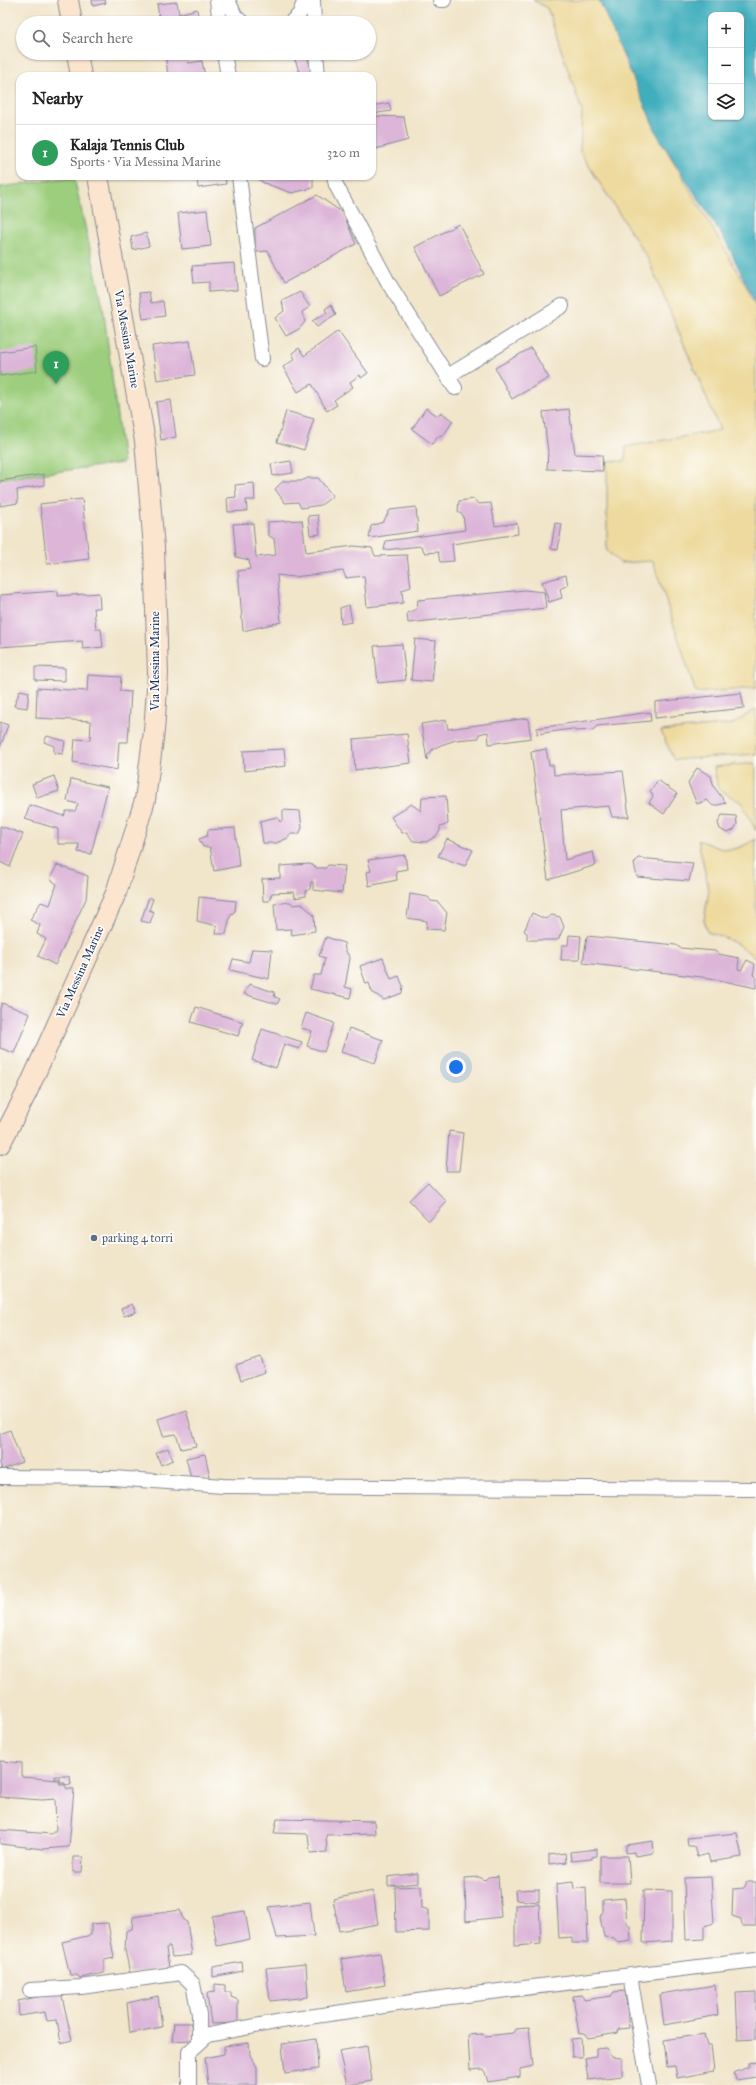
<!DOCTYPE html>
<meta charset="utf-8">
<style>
:root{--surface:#fff;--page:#f6f6f6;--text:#222;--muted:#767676;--line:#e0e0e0;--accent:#b45309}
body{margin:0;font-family:"IM FELL Great Primer",serif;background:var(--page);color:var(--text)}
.controls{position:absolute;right:12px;top:12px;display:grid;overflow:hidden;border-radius:8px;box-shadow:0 1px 3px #0004}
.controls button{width:36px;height:36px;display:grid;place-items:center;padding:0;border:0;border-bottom:1px solid var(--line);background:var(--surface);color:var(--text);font:20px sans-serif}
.you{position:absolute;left:456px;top:1067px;width:14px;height:14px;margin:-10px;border:3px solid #fff;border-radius:50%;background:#1a73e8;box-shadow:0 0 0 6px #1a73e833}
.badge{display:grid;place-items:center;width:26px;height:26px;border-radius:50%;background:var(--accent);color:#fff;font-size:13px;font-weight:700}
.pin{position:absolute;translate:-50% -33px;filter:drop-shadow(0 1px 2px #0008)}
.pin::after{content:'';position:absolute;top:21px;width:14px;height:12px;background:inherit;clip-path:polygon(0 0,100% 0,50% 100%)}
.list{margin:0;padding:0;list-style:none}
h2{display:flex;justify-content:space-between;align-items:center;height:52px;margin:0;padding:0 16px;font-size:17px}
h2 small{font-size:13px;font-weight:400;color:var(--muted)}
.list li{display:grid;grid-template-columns:26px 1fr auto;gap:12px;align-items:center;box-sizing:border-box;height:56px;padding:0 16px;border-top:1px solid var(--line)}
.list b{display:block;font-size:15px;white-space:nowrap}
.list p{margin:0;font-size:13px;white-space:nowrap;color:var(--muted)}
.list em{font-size:13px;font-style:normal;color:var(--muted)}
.icon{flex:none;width:22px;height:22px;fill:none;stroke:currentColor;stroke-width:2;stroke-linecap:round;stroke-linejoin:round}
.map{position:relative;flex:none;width:756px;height:2085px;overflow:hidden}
.search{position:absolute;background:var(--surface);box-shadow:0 1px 3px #0004;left:16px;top:16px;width:360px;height:44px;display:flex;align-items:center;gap:10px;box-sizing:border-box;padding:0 14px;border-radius:22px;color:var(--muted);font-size:15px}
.panel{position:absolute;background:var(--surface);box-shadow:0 1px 3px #0004;left:16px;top:72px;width:360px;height:108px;border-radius:12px}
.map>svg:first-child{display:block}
.green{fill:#9dce7d;stroke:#5c7e6e}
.sand{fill:#eeda9e;stroke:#84847e}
.water{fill:#40aebd;stroke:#2e6e8e;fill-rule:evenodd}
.building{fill:#dcb5d8}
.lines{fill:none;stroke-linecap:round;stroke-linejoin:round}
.street-casing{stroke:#868a94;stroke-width:16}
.secondary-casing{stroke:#868a94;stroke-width:22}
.street{stroke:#fff;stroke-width:14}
.secondary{stroke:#fce5cf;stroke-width:20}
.service-dot{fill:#5c6f8a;stroke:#fdfcf7;stroke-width:1.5}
.labels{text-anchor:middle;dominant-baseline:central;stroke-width:3.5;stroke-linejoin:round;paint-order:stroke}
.street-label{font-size:12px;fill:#1b2f5e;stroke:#fdfcf7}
.service-label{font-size:12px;fill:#4e5e75;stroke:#fdfcf7;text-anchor:start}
</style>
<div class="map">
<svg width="756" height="2085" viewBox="0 0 756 2085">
<rect width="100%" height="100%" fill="#fdfcf7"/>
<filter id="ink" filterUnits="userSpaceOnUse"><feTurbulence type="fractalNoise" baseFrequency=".025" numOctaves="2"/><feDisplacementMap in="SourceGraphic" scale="8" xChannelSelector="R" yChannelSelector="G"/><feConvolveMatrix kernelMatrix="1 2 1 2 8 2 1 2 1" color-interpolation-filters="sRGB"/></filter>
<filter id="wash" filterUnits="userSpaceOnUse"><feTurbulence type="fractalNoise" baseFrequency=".012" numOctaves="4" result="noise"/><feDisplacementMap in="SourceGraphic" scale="16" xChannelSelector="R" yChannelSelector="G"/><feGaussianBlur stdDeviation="0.9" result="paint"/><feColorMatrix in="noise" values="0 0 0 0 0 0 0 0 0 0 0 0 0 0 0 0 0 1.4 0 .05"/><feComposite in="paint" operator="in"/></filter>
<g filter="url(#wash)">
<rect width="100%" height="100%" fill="#f1e5ca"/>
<path class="green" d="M74,177L103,306L123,463L0,479V187Z"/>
<path class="sand" d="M533,0H608L660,139L745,284L756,308V688L696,693L653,561L620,563L607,551V461H625L626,447L720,430L648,259L580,152L582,111L547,8Z
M756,709V754L674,760L661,731L733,724Z
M756,763V831L742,803L718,789L714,767Z
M756,839V959C741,944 727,938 707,932L704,920L709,890L698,840C725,850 729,855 756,839Z"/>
<path class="water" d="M599,0H756V304L726,242L658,136ZM711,15H741V117H711Z"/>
<g id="blocks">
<path class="building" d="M92,0H105L106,3L93,6Z
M177,2L179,14L197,9L199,23H160L157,4Z
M165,53H186L188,63L202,61L205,76H168Z
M272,53H307L312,76H301L295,60L272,55Z
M389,103L391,111L372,114V106Z
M372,116L404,117L408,140L372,150Z
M197,176H225L226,184L198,188Z
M254,176H313V188L292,193L264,183Z
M317,195L343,213L356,244L284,283L268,251L255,252V228Z
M207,210L211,246L182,249L178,213Z
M459,224L484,274L439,296L415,247Z
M146,233L149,246L133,250L131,237Z
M235,263L237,290L209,292V282L194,283L192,266Z
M149,292L151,303L163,301L165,316L143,319L139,293Z
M300,292L310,307L302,312L305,322L299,329L286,336L275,318L284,311L282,301Z
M331,305L336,315L317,327L312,321L327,313L325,309Z
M338,331L368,373L361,378L360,375L350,382L353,387L334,400L337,405L327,411L312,384L298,392L283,367L295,359L292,353L299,348L304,356Z
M190,341L195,375L157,380L152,346Z
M35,347L37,371L0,376V352Z
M531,348L549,378L512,399L495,368Z
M171,400L176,437L161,440L156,402Z
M426,408L438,416L441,412L453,421L443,436L438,437L432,444L412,429Z
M569,409L575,454L602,455L603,471L547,469L548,452L543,412Z
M286,411L314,419L304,450L277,442Z
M291,461L293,473L273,476L271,464Z
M44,474V485L17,490L18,503L0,506V481Z
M308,478H318L333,496L321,505L301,508L298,502L285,503L275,489L283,481H301Z
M254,483L255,500H246L247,511L228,512L227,498L236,497L235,485Z
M82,499L89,559L47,564L40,504Z
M474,499L478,504L491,503L495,526L517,523L518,534L452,544L454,561L440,562L438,552L425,553L421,546L384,550L386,541L465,530L463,515L458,512L459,501Z
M416,507L418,531L369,538L371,526L383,522L390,510Z
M318,515L320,534L310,535L308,516Z
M302,520L306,552L354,546L372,548L375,556L407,555L411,587L402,590L403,603L367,607L364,576L346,578L343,571L294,577L277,575L281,622L243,631L238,571L250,569L249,560L236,557L233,524L253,523L256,557L276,555L274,539L268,535V522Z
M555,523L562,524L558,550L551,549Z
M566,575L568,585L560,589L562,598L549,602L542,582Z
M525,590L544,592L546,608L408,623L407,613L417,609L418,600Z
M58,591V596L99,593L100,608H94L96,629H101L103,647L83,649L82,641L0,647V595Z
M349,605L352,622L341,624L340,608Z
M415,639L436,641L432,682L411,680Z
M402,644L406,680L378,683L374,646Z
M35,667L65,668V681L35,680Z
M88,675L121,677L120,691L131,692L128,742H119L117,770L73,762L75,739L90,740L91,721L36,718L37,688L87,691Z
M20,690L29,692L27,708L14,706Z
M741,693L744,708L655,718V702Z
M650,712L651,721L597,726L593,730L576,731L572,729L537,734V728Z
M528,718L531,738L489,744L488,732L479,734V738L456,740L441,745L433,749L428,755L427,760L421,724L446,720L448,729Z
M0,722L8,725L0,748Z
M407,734L411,763L355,770L353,739Z
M47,736L65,741L63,754L54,753V746L44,742Z
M284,749L286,766L244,771L243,751Z
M546,749L549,765H553L554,775L623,771L629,817H612L609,806L561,810L565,860L593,852L596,865L548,880L531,752Z
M697,768L711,776L714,787L726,803L713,806L707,800L697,804L688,783Z
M54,776L59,791L37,798L32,784Z
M71,779L108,787L91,854L78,852L79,844H58V829L25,819L30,805L64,816L66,811H75L78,804L67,801Z
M658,780L677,794L664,814L649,803L653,796L650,791Z
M446,796L448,824L440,827V831L436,836L426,842L413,841L407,832L402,833L391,817L411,804L421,811L422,797Z
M283,810L300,811L302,828L299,834H290L288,838L276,843H263L260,821L277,817L280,822L283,819Z
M722,815L736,816L737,824L734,830L727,833L720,829L718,823Z
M0,826L23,834L10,867L0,862Z
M235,828L239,866L214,871L210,847H203L199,839L207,836L208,830Z
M447,839L473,850L465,866L438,856Z
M405,855L407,869L396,871L397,880L369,886L367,872L371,871L368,860Z
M638,858L693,863L689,881L637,877L634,864Z
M310,864L317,868H326L328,865L345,866L342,893L313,890V882H311L310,889L306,891V896L295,898L294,892L272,893L269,901H263L262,879L280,878V866Z
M57,865L88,876L86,899L55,965L38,956L46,939L37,934L40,925L30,920L41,902L50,905L57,884L50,879Z
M410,894L428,897L431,901L438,902L447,913L444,930L426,929L427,921L407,918Z
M149,897L153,899L149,910L154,912L150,923L141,921Z
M199,897L236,901L235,911L230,916L226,934H216L217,926L197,921Z
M291,902L293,905L302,904L314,915L315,931L292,935L291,929L276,930L274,904Z
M532,913L545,919L552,915L560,917L564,927L558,940H527V933L524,931Z
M569,935L581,936L579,960H561L562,945H568Z
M587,936L676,945L680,948L715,951L718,954L739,958L738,969L741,970L747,960L755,964L753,975L756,977V988L710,978L583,963Z
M326,937L344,943L345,950L350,958L345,987L352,989L350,998L310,989L314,975H321L325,958L319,956Z
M252,949L272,950L269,979L230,970L233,959L249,962Z
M383,958L391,979L399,976L403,986L402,993L384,1000L372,992L369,983L366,984L360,966Z
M249,984L274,992L275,997L280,999L277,1004L244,994Z
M2,1003L30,1014L14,1053L0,1048V1009Z
M196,1007L243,1022L238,1036L191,1022Z
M306,1013L334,1023L324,1052L307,1046L312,1031L301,1028Z
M349,1028L383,1040L375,1063L341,1052Z
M262,1029L302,1042L299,1049L284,1044L276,1068L252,1060Z
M449,1131L463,1133L459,1171H446Z
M428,1182L447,1202L429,1221L409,1200Z
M132,1304L136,1312L124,1316L121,1308Z
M260,1357L265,1372L241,1380L236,1365Z
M186,1410L196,1446L181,1449L176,1434L163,1436L158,1419Z
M10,1430L22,1462L2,1470L0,1464V1434Z
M168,1448L173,1460L161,1465L156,1453Z
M205,1454L210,1477L192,1482L186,1458Z
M0,1761L22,1763V1777L58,1780L60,1784L65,1785L67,1789H74L69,1847L43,1849L0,1844V1830L51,1834L56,1830L55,1799L42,1800L0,1797Z
M55,1776H70L71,1785L64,1784V1782H60V1779H55Z
M277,1819L374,1821L375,1834L326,1835L327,1852L310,1853L308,1834L274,1833Z
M737,1833L742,1857L710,1862L708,1854L697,1857L694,1846H688L687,1838Z
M653,1841L654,1853L635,1856L634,1852L626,1853V1845Z
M597,1849V1856L592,1857V1859L571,1861L570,1852Z
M565,1853L566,1862L549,1864V1855Z
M600,1856H628L630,1883H600Z
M73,1857H83L82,1872H73Z
M418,1873V1883L388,1886V1877Z
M498,1876L501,1917L466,1921L465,1878L479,1877L485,1880L488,1877Z
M711,1877L714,1923L704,1926V1939L686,1940L684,1878Z
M573,1882L574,1889L586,1887L588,1943H572V1937L559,1938L556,1884Z
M747,1882H756V1926H742L741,1919L732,1916L733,1889L744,1888Z
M421,1886L422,1908L429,1910V1931L396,1932L395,1887Z
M539,1889V1902L516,1900L515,1890Z
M644,1890L672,1891V1941L643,1943Z
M373,1891L378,1924L339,1931L333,1899Z
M625,1898L627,1924L630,1926L631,1941L618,1943L614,1938L604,1937L600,1917L603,1911V1900Z
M310,1902L314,1936L277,1938L269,1907Z
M539,1904L541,1944L515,1946V1905Z
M180,1910L183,1920L187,1922L192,1955L172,1957L170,1946L166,1948L169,1968L130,1973L125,1950L126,1931L132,1929L133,1917Z
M245,1911L250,1939L217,1946L212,1916Z
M108,1923L114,1958L104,1960V1973L80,1978L77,1975H70L62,1942L91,1935V1924Z
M380,1953L385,1985L346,1992L341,1959Z
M242,1962L243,1971L213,1977V1967Z
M306,1964L308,1997L270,2001L266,1968Z
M215,1984L225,1985V1992H231V1997L238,2000V2023L211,2024L207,1993L215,1992Z
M715,1985L718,2015L664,2025L660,1994Z
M625,1991L629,2028L619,2029L618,2033L588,2038L584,2033L579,2034L573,1996L582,1995L584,2000L611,1996L614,1992Z
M61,1992L72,2040L61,2043L57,2020L47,2021L45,2012L19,2016L18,2001Z
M756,1992V2039L738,2040L736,1993Z
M158,1996L162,2027L130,2033L127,2003Z
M174,2023H191L192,2040L172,2041Z
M529,2028L533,2066L520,2069V2077L488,2082L484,2069L470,2070L468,2035L481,2034L486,2036L513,2033L515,2029Z
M704,2034L707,2045H711L714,2071L677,2078L675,2066L667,2067L664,2040Z
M581,2038L582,2057H572L571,2039Z
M316,2039L318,2069L285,2073L282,2044Z
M249,2043L250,2055L257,2067V2085H208L205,2058L224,2054V2046Z
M367,2046L372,2081L347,2085L339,2051Z
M607,2048L611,2057L622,2058V2076L588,2080L585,2058L596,2056V2049Z
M756,2062V2077L736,2080L734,2073L748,2067V2063Z"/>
</g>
</g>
<g filter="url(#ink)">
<use href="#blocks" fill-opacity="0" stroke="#868a94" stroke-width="1"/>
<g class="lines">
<g class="street-casing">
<path id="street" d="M217,0L220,23
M228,0L235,16L243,23
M313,0L314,23
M440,0H444
M290,23L299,15L305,0
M224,53L228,76
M316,53L318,76
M239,176L262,359
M334,176L336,185L389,284L455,388
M448,376L562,306
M0,1477L113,1478L223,1486L756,1489
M630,1976L649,2085
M30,1990L81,1987L181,1973L193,1984L199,2014V2043
M189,2085V2052L208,2035L281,2021L425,2000L756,1960"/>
</g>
<g class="secondary-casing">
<path id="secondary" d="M68,0L72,23
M77,53L81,76
M0,1144L26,1094L116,893L145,800L154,731L158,674L154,548L145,441L98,176"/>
</g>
<use href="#street" class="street"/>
<use href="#secondary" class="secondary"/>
</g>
</g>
<circle class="service-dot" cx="94" cy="1238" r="4"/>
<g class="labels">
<g class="street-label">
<text transform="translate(127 339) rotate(80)">Via Messina Marine</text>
<text transform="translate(155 661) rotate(-90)">Via Messina Marine</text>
<text transform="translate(80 972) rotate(-66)">Via Messina Marine</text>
</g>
<g class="service-label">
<text x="102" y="1238">parking 4 torri</text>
</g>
</g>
</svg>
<div class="controls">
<button>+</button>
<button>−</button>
<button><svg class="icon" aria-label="layers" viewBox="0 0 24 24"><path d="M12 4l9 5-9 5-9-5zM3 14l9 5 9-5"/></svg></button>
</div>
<div class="you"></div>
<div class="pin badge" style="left:56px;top:384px;background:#2e9e5b">1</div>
<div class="search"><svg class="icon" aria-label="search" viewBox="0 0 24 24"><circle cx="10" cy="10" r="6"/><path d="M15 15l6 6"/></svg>Search here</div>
<section class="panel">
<h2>Nearby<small></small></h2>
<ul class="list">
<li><span class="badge" style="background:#2e9e5b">1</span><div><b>Kalaja Tennis Club</b><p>Sports · Via Messina Marine</p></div><em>320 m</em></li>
</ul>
</section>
</div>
